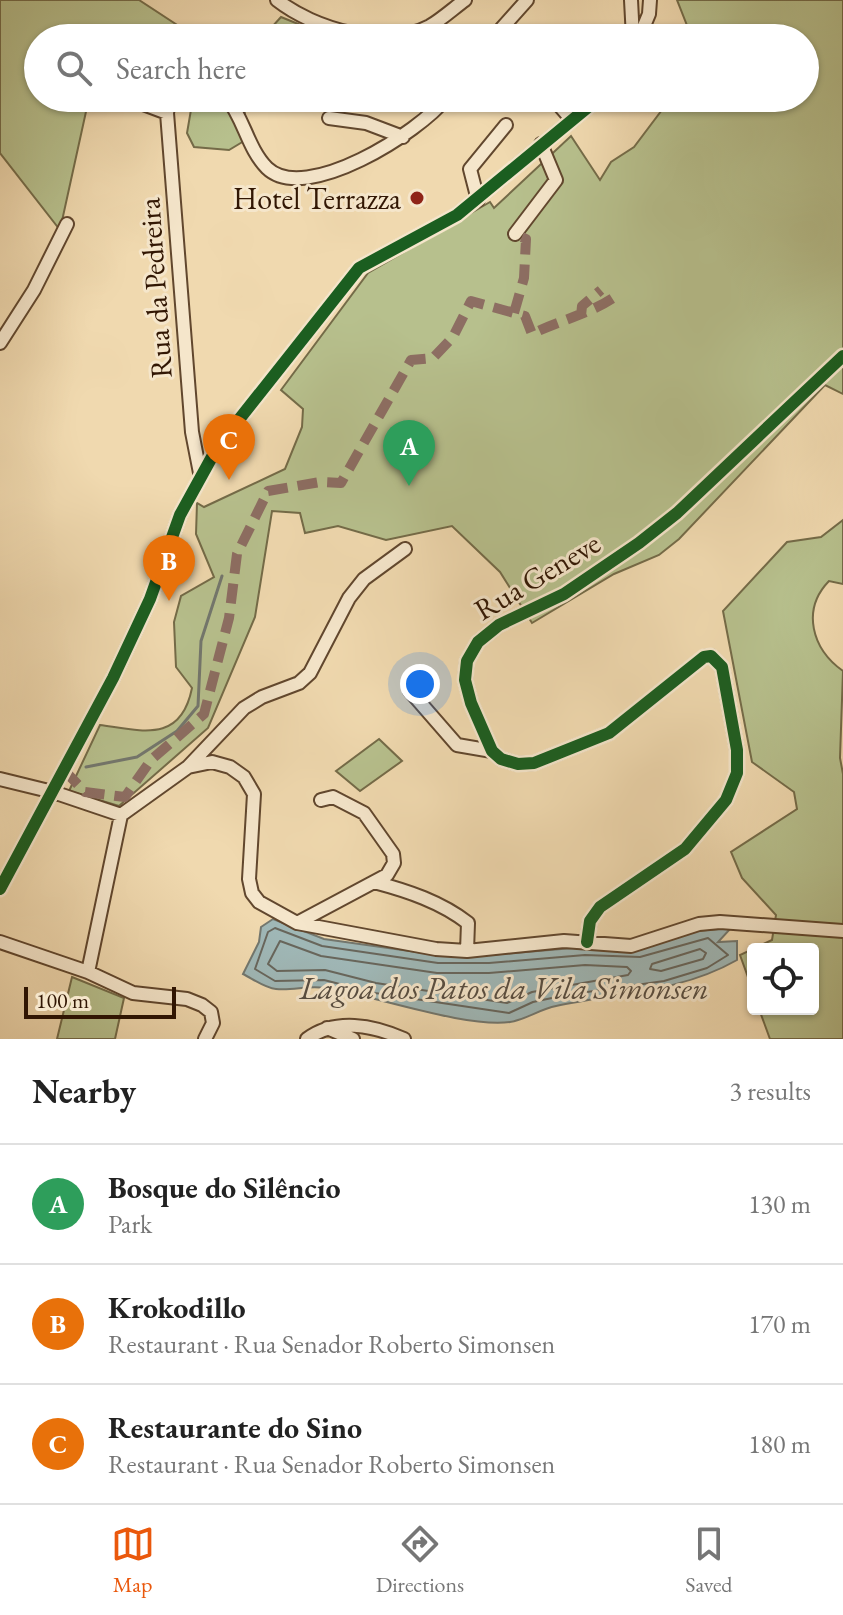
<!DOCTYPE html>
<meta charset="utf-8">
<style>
:root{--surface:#fff;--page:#f2f2f2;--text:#222;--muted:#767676;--line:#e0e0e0;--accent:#ea580c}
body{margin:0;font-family:"EB Garamond",serif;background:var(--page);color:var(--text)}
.controls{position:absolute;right:24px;bottom:24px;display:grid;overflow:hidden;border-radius:8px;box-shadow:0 2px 6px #0004}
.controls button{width:72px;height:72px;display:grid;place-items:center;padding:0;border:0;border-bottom:2px solid var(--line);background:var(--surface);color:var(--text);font:40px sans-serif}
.scale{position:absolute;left:24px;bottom:20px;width:152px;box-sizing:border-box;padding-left:8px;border:4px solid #311603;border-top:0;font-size:22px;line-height:28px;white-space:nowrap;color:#311603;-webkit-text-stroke:6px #f5e6cb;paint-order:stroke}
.you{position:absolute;left:420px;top:684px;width:28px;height:28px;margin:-20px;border:6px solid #fff;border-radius:50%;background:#1a73e8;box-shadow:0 0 0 12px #1a73e833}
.badge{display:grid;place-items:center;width:52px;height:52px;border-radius:50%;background:var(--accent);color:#fff;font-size:26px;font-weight:700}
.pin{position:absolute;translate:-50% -66px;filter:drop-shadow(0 2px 4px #0008)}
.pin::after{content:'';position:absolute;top:42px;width:28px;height:24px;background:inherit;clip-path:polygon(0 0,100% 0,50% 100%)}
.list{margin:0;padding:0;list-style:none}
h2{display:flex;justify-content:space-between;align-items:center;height:104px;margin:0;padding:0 32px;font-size:34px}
h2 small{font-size:26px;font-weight:400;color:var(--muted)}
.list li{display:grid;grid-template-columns:52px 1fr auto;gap:24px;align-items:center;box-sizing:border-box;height:120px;padding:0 32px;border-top:2px solid var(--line)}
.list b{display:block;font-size:30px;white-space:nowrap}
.list p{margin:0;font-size:26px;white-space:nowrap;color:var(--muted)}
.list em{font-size:26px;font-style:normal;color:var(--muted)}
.icon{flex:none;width:44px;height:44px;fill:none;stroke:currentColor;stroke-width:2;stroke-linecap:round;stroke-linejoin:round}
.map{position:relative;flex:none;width:843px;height:1039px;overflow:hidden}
.search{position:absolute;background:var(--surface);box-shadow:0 2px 6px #0004;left:24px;right:24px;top:24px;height:88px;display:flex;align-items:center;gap:20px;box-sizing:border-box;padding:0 28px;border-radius:44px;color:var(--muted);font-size:30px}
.sheet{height:464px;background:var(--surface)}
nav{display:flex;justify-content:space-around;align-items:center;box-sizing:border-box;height:112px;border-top:2px solid var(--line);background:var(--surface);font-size:22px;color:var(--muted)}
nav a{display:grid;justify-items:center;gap:4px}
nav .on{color:var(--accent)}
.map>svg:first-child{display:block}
.green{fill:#b7c08d;stroke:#746b48;stroke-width:2}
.water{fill:#9fb7b6;stroke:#73776e;stroke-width:2}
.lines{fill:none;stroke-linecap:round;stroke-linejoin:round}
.shore{stroke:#68665c;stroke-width:2}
.stream{stroke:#73776e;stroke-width:3}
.minor-casing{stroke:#61472e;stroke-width:16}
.minor{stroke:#f5e6cb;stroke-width:12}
.quiet{stroke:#8d6e63;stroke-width:10;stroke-dasharray:20 10;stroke-linecap:butt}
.cycleway-casing{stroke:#f5e6cb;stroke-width:17}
.cycleway{stroke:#1b5e20;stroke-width:12}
.poi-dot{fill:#8f2418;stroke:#f5e6cb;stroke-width:3}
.labels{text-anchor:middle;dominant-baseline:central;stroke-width:6;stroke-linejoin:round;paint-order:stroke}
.poi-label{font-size:30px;fill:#311603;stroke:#f5e6cb;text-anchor:end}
.street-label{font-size:30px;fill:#311603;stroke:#f5e6cb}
.water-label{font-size:32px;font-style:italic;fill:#584e42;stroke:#f5e6cb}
</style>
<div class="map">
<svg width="843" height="1039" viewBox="0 0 843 1039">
<rect width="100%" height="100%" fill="#f0d9af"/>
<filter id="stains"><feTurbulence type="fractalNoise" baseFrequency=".0025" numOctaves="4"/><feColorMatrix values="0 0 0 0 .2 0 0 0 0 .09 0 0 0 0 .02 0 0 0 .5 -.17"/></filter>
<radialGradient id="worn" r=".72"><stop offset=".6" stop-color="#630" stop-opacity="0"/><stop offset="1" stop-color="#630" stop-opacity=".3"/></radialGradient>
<path class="green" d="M0,0H139L197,38H38V98H89L60,230L0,153Z
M677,0H843V394L825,385L679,539L659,555L614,574L532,623L500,572L452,526L386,540L338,526L305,533L300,513L272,511L255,617L208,728L119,806L69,791L100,725C143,731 181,743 192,688L176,667L174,622L181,596L214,577L196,534L197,503L204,507L285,469L302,427L303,409L281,390L368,273L490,202L494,208L571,136L600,180L611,162L634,147L671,98H805V38H692Z
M281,17L313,30L349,38H262Z
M193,98H245L244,141L229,150L194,147L187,133Z
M843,520V584L829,581C801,610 812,649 843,671L840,758L843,774V1039H770L759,1009H813V949H753V991L740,955L772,940L776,915L742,878L731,852L797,809L794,792L752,762L723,611L787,542L821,537Z
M379,739L402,761L360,791L336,771Z
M72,977L124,998L115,1039H57Z"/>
<path class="water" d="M273,919L324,939L438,955H489L585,947L639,950L696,931L731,928L718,942L737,941V960C681,992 618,993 556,1006C540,1009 525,1020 510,1022C463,1028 374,995 324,988C309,985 292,991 276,989C265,988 253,979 243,974L259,942L261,927Z"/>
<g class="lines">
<path class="shore" d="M275,928L322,946L438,963H489L585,955L640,957L708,938L728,955L707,968L664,981L566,995L533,1002L509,1013L375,993L324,980L275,981L255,969L268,932Z
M280,941L321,956L437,973H489L585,965L627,967L631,971L628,975L532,992L507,1003L376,983L325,970L277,971L268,964Z
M700,949L706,953L703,959L661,971L650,969L652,964Z"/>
<path class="stream" d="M86,767L137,757L177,731L198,706L201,641L222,576"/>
<g class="minor-casing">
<path id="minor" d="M277,0C314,29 385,50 430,26C442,19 454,8 465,0
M631,0L633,38
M493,38L527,0
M639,38L649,14L650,0
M127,98L167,113
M170,98L167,113L192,432L200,473
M227,98C244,119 248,149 267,168C305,205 420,132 446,98
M553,98L572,120
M329,118L366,123L403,137
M478,200L470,169L506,125
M515,234L556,180L541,144
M0,343L34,290L67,224
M410,691L457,745L492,751
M188,767L244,708L262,697L299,683L310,673L349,598L364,579L405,549
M0,779L53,792L121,815
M121,815L188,767L212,762L230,767L244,777L254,794L249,879L252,893L259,902L297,923L436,949L467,951L564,941L631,946L699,924L720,922L843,931
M374,882C408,891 441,902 468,923L467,951
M0,889L113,678L150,599L180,515L218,446L359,268L457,215L599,98
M297,923L387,875L394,863L393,854L364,813L333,797L321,800
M0,942L88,972L133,993L187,999L202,1005L211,1012L213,1023L205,1039
M587,942L590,921L600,907L685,849L726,800L737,773V750L722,667L711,656L704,657L609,733L534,763L518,764L501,759L492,751L471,703L465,680L467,661L478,642L499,625L564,594L639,543L677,513L843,356
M88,972L121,815
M327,1028L353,1039
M307,1039C335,1018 373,1025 404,1039"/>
</g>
<use href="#minor" class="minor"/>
<path class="quiet" d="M514,313L524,278L526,239L515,234
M581,316L582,306L601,290
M64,770L85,792L125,797L151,760L204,714L229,618L237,554L268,491L320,482L341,483L411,360L433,358L453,337L471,301L525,316L532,334C560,320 587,315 613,298"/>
<g class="cycleway-casing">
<path id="cycleway" d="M0,889L113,678L150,599L180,515L218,446L359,268L457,215L599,98
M587,942L590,921L600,907L685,849L726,800L737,773V750L722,667L711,656L704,657L609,733L534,763L518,764L501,759L492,751L471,703L465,680L467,661L478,642L499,625L564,594L639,543L677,513L843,356"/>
</g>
<use href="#cycleway" class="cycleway"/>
</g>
<circle class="poi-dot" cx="417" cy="198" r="8"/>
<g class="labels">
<g class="poi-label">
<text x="401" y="198">Hotel Terrazza</text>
</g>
<g class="street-label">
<text transform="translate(155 288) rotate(-94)">Rua da Pedreira</text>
<text transform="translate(537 576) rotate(-31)">Rua Geneve</text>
</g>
<g class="water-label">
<text x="504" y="988">Lagoa dos Patos da Vila Simonsen</text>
</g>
</g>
<rect width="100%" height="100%" filter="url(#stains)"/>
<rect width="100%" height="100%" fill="url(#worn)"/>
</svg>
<div class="controls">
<button><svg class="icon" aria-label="locate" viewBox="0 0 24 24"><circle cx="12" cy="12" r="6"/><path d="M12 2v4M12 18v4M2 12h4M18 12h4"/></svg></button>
</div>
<div class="scale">100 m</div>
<div class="you"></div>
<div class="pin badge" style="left:409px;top:486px;background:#2e9e5b">A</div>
<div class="pin badge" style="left:169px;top:601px;background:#e8710a">B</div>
<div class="pin badge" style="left:229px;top:480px;background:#e8710a">C</div>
<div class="search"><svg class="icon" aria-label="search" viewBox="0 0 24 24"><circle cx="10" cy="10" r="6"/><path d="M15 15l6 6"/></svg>Search here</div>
</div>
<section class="sheet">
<h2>Nearby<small>3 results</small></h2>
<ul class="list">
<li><span class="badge" style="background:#2e9e5b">A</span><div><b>Bosque do Silêncio</b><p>Park</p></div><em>130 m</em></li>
<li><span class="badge" style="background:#e8710a">B</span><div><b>Krokodillo</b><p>Restaurant · Rua Senador Roberto Simonsen</p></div><em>170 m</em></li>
<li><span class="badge" style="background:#e8710a">C</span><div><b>Restaurante do Sino</b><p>Restaurant · Rua Senador Roberto Simonsen</p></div><em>180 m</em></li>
</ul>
</section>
<nav>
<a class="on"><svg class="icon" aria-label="map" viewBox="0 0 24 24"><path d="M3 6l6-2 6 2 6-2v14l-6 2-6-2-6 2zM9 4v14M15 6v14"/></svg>Map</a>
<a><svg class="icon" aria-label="directions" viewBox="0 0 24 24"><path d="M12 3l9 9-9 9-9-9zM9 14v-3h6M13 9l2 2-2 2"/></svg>Directions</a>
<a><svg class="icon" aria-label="saved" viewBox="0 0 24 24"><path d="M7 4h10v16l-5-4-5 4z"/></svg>Saved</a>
</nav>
